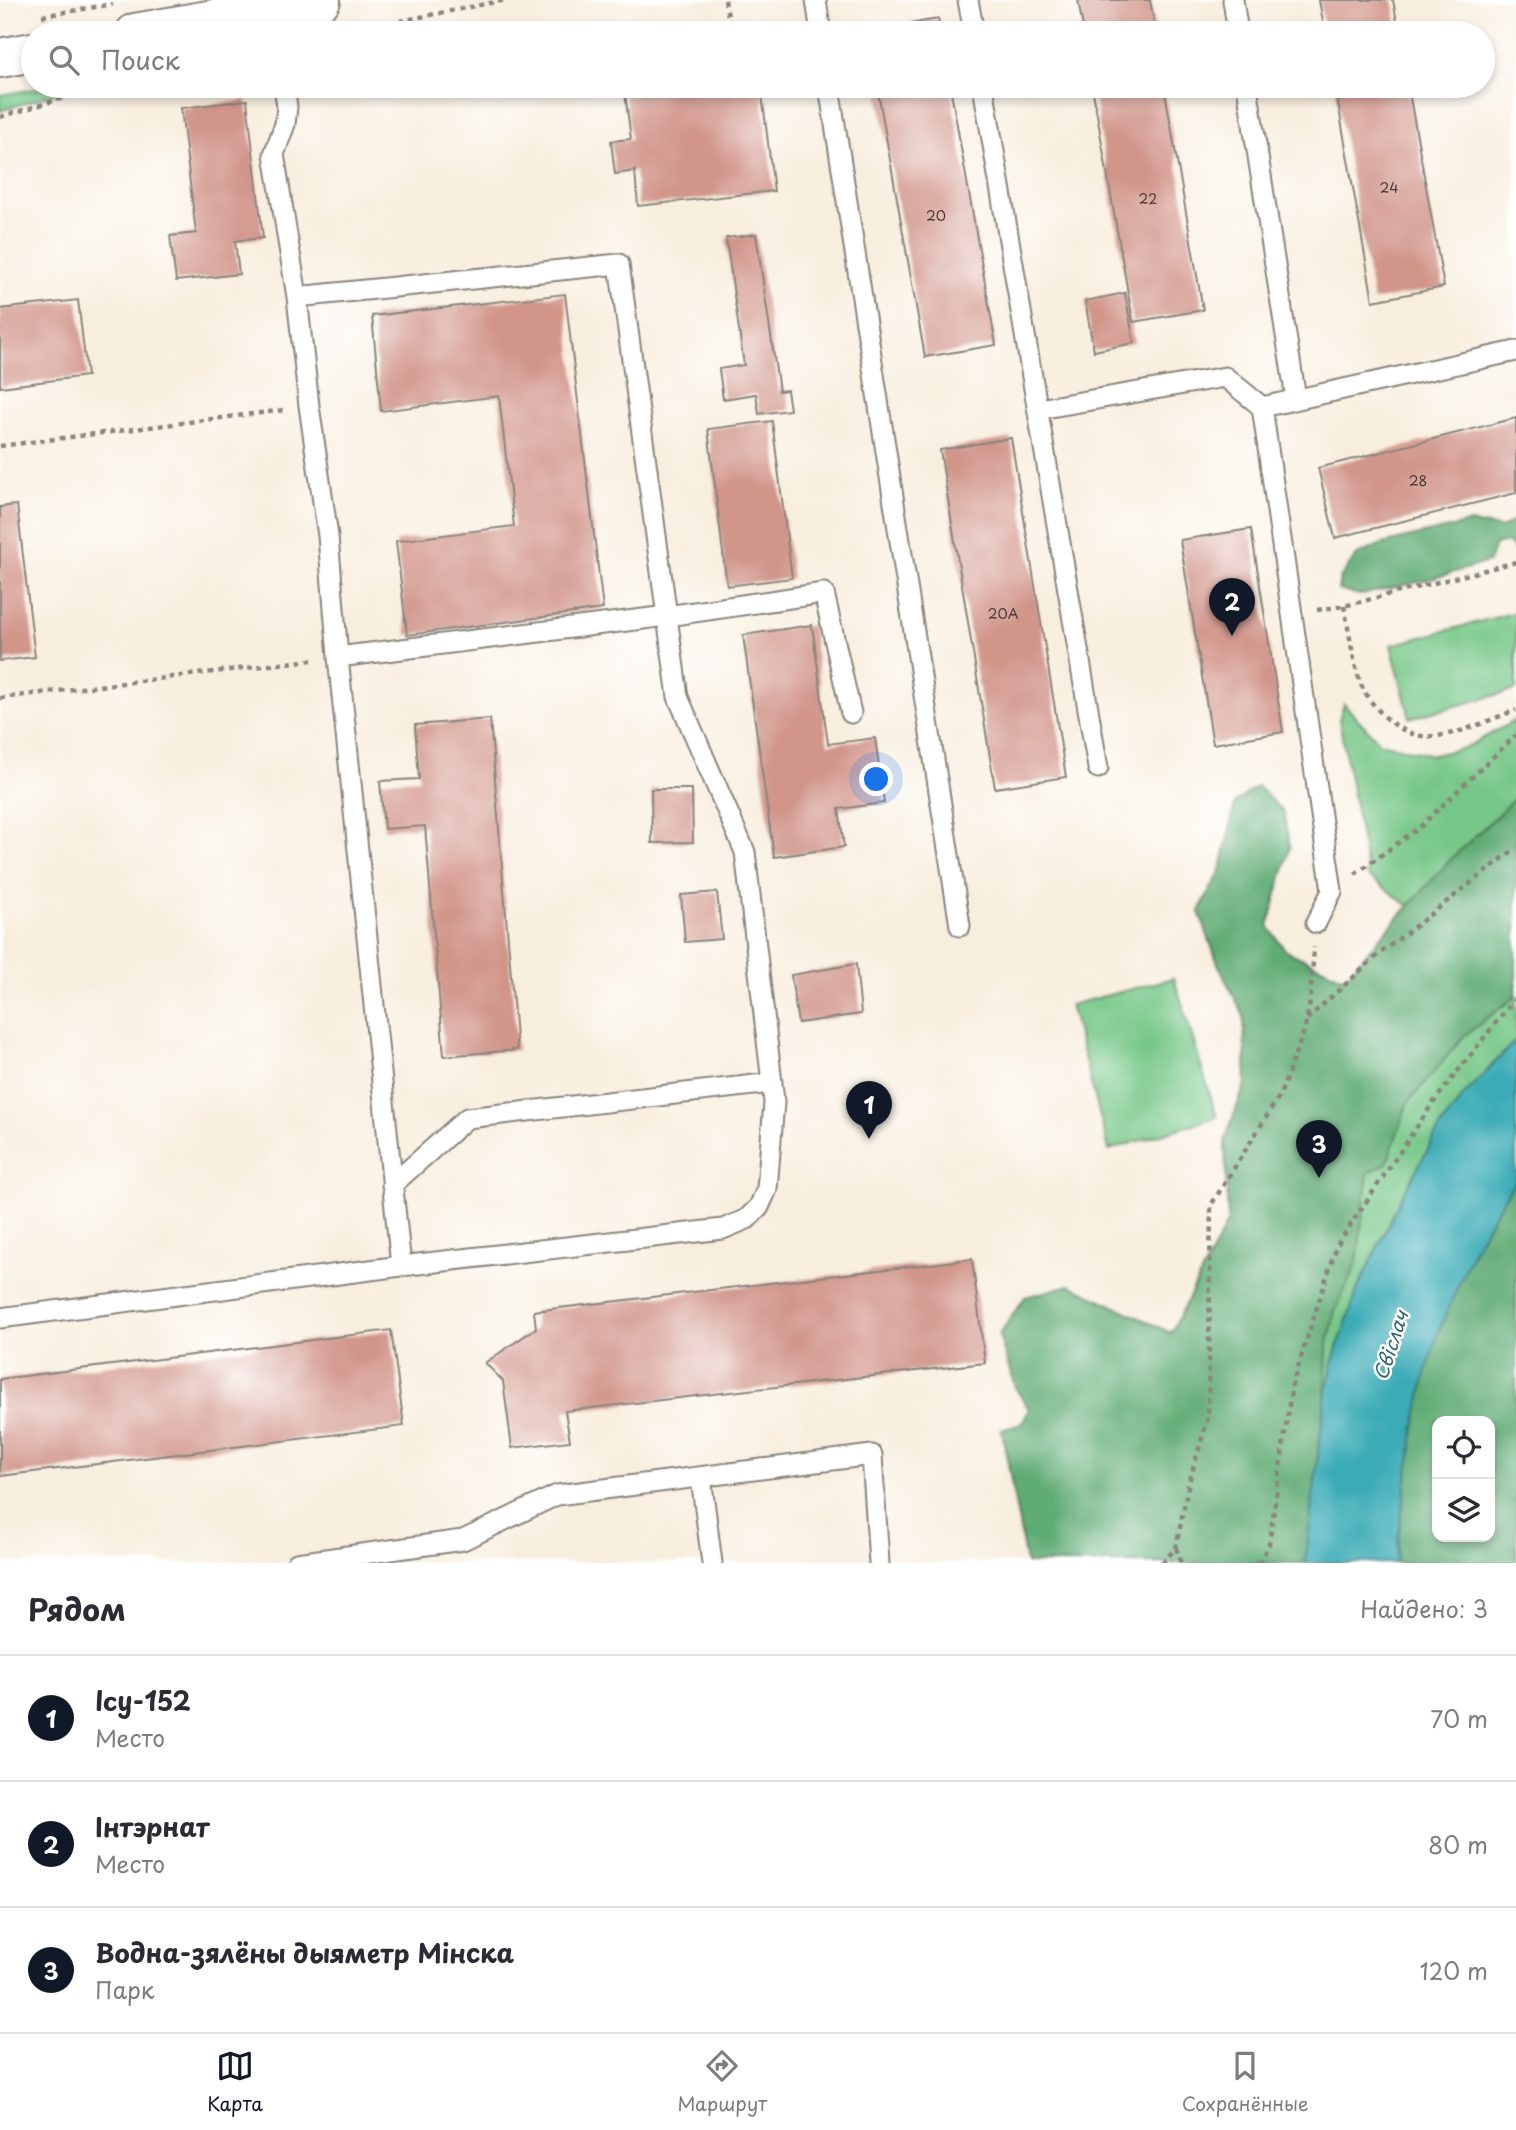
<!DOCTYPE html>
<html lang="ru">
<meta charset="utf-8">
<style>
:root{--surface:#fff;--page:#f7f7f7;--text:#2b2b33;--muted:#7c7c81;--line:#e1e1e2;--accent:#111827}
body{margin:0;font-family:"Playpen Sans",sans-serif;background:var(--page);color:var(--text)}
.controls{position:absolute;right:21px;bottom:21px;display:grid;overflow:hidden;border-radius:14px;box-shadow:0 4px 10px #0003}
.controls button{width:63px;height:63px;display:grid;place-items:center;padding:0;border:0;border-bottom:2px solid var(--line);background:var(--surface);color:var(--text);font:35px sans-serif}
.you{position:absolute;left:877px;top:780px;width:24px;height:24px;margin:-18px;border:5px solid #fff;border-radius:50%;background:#1a73e8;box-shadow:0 0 0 10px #1a73e833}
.badge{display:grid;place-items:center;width:46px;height:46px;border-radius:50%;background:var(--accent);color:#fff;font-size:23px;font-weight:700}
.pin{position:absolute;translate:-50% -58px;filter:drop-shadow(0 2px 4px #0008)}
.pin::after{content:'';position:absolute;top:37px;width:24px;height:21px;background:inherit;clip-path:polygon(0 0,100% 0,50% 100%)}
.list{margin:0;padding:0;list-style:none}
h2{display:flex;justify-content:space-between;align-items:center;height:91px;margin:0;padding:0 28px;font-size:30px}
h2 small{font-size:23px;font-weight:400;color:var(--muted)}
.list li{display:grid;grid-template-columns:46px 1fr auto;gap:21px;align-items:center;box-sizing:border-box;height:126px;padding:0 28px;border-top:2px solid var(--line)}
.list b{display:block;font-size:26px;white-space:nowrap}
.list p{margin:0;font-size:23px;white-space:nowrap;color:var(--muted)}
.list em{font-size:23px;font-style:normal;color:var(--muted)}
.icon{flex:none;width:38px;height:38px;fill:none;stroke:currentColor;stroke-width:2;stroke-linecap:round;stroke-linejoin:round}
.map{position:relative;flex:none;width:1516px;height:1563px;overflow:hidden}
.search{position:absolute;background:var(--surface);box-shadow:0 4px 10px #0003;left:21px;right:21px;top:21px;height:77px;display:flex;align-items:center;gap:18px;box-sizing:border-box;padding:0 24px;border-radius:38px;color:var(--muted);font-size:26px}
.sheet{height:469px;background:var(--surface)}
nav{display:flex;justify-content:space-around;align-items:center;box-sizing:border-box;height:98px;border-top:2px solid var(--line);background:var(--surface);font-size:19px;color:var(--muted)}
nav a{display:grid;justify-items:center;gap:4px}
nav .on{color:var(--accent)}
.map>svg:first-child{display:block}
.green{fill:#77c788;stroke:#4a7252;stroke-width:2}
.forest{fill:#61ac74;stroke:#3e6448;stroke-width:2;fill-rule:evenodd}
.water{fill:#3aabb6;stroke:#2b6469;stroke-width:2}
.building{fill:#d1958a}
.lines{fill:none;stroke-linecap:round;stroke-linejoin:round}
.lane-casing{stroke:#8a857d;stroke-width:23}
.street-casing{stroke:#8a857d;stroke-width:42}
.path{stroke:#8a857d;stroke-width:4.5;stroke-dasharray:5 5;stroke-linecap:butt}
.lane{stroke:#fff;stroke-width:19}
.street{stroke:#fff;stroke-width:38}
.labels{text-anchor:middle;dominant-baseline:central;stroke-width:5;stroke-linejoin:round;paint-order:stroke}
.number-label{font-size:14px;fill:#493a38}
.water-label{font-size:19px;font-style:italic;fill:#2b6469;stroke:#fff}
</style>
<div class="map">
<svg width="1516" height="1563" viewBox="0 0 1516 1563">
<rect width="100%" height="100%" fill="#fff"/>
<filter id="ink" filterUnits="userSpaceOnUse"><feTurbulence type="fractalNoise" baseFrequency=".0143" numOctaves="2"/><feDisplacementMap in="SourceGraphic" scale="14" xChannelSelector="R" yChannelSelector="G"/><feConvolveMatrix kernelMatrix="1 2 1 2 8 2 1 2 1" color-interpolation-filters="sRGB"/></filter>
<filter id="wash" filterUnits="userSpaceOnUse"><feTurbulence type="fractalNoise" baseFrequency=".00686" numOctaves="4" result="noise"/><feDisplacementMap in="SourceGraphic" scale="28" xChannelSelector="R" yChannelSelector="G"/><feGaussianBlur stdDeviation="1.57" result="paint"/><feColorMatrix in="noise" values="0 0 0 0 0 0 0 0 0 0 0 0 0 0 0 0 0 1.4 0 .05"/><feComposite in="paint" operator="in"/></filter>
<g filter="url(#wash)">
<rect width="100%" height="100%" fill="#f8eede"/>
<path class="green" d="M52,86H78L0,111V95Z
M1516,612V690L1410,718L1391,645Z
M1344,704L1380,743L1433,755L1465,748L1516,720V1040L1464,1095L1441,1126L1402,1196L1359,1286L1333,1360L1325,1399L1305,1563H1026L1002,1430L1023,1423L1029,1409L1015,1387L999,1335L1025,1297L1070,1285L1171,1333L1228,1221L1225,1140L1246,1082L1244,1016L1219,966L1199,911L1221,870L1235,803L1257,786L1283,812L1290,847L1268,926L1286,951L1345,978L1409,906L1368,876L1339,719Z
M1174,978L1217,1117L1109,1150L1070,1005Z"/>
<path class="forest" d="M1516,519V552L1507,542L1495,545L1489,562L1428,580L1360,595L1338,590L1340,578L1357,555L1382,544L1469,523L1501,528Z
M1257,786L1283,812L1290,847L1268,926L1286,951L1344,978L1451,859L1516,797V996L1464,1036L1407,1104L1387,1163L1368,1173L1357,1262L1335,1311L1327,1348L1325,1399L1305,1563H1026L1002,1430L1023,1423L1029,1409L1015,1387L999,1335L1025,1297L1070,1285L1171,1333L1228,1221L1225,1140L1246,1082L1244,1016L1219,966L1199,911L1221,870L1235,803Z
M1516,1180V1563H1396C1404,1488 1412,1403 1438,1332C1458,1278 1484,1227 1516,1180ZM1437,1421H1490V1537H1437Z"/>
<path class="water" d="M1516,1040V1180L1495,1212L1473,1251L1438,1333L1425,1378L1415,1426L1401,1518L1396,1563H1305L1325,1399L1333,1360L1359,1286L1402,1196L1441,1126L1464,1095Z"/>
<g id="blocks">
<path class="building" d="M1078,0H1150L1156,33H1084Z
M1319,0H1393L1399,33H1325Z
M938,19L941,33H865V32Z
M624,86H761L774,191L638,206L635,171L615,174L611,141L631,139Z
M877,86H950L996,345L925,357Z
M1092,86H1164L1203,310L1133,322Z
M1335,86H1408L1444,287L1373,301Z
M247,100L263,238L235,241L239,274L176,281L170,236L196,233L181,108Z
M756,234L779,391L787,390L790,410L759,414L756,394L723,399L719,369L744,365L726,238Z
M1125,293L1134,343L1094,351L1085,301Z
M565,294L603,609L407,635L396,541L514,526L499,396L381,411L372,316Z
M78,300L87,376L0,387V309Z
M1516,418V493L1335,538L1318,468Z
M772,421L792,578L727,586L708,429Z
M1011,438L1066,777L995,788L940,450Z
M17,505L35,657L0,661V507Z
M1251,529L1283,732L1213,744L1180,540Z
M812,625L828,744L875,738L884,803L839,809L844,847L774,857L743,635Z
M490,719L517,1050L444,1056L425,826L384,829L380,781L419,779L415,725Z
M651,789H692L693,842L652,843Z
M717,892L722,939L685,942L681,895Z
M856,964L861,1014L798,1023L791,975Z
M972,1259L985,1363L565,1411L570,1441L512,1448L503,1381L485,1363L536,1328L534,1311Z
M391,1330L404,1426L0,1476V1379Z"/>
</g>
</g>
<g filter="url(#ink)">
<use href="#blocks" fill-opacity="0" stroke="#8a857d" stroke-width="2"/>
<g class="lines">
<g class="lane-casing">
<path id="lane" d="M816,0L821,33
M968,0L974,33
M1233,0L1238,33
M269,9L274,33
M284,86L287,107L285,124L274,154L297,297
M829,86L960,926
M983,86L1098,768
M1247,86L1296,399
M1262,407L1516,351
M1039,409L1225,377L1262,407L1332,891L1316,923
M338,657L667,616L824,593L851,713
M392,1185L467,1118L772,1083
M0,1318L401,1266L723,1229L747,1219L759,1207L767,1189L774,1102L772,1083L745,852L678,697L619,264L297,297L309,406L328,536L338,657L401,1266
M701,1477L712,1563
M297,1563L463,1540L557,1495L872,1455L879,1563"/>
</g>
<g class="street-casing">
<path id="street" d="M135,33L321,0
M0,58L33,52"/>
</g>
<path class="path" d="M725,0L731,33
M42,16L113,4
M341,33L505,0
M0,117L103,86
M0,446L284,410
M1344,606C1349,629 1354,671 1364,691C1376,711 1398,733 1422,736C1452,739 1488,720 1516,710
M1317,610L1344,606L1516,562
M0,698L312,660
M1355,874L1420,827L1516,735
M1307,1019L1378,955L1516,848
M1176,1548L1181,1563
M1162,1563L1176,1548L1188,1486L1208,1418L1211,1205L1280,1095L1305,1028L1310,1002L1314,947
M1259,1563L1269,1544L1292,1385L1337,1245L1433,1103L1516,997"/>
<use href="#lane" class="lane"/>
<use href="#street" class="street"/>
</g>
</g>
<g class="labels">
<g class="number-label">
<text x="1389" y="187">24</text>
<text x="1148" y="198">22</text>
<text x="936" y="215">20</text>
<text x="1418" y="480">28</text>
<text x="1003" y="613">20А</text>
</g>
<g class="water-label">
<text transform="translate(1390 1345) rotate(-72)">Свіслач</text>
</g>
</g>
</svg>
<div class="controls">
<button><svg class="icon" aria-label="locate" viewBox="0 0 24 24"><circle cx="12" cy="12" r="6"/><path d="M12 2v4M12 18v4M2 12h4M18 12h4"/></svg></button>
<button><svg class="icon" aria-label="layers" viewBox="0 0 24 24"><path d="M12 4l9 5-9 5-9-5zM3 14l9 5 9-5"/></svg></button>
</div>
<div class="you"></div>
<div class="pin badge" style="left:869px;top:1139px">1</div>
<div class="pin badge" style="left:1232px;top:636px">2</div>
<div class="pin badge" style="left:1319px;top:1178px">3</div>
<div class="search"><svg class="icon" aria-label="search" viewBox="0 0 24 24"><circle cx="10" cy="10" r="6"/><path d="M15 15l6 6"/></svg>Поиск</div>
</div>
<section class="sheet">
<h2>Рядом<small>Найдено: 3</small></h2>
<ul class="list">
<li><span class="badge">1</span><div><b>Ісу-152</b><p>Место</p></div><em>70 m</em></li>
<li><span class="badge">2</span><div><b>Інтэрнат</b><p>Место</p></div><em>80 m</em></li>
<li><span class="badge">3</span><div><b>Водна-зялёны дыяметр Мінска</b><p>Парк</p></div><em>120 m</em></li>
</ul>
</section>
<nav>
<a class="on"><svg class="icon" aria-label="map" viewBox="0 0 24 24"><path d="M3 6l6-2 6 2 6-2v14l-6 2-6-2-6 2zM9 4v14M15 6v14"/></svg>Карта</a>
<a><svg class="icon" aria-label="directions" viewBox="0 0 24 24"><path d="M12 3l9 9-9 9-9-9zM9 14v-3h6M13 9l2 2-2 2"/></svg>Маршрут</a>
<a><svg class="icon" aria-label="saved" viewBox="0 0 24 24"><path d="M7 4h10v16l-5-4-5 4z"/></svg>Сохранённые</a>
</nav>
